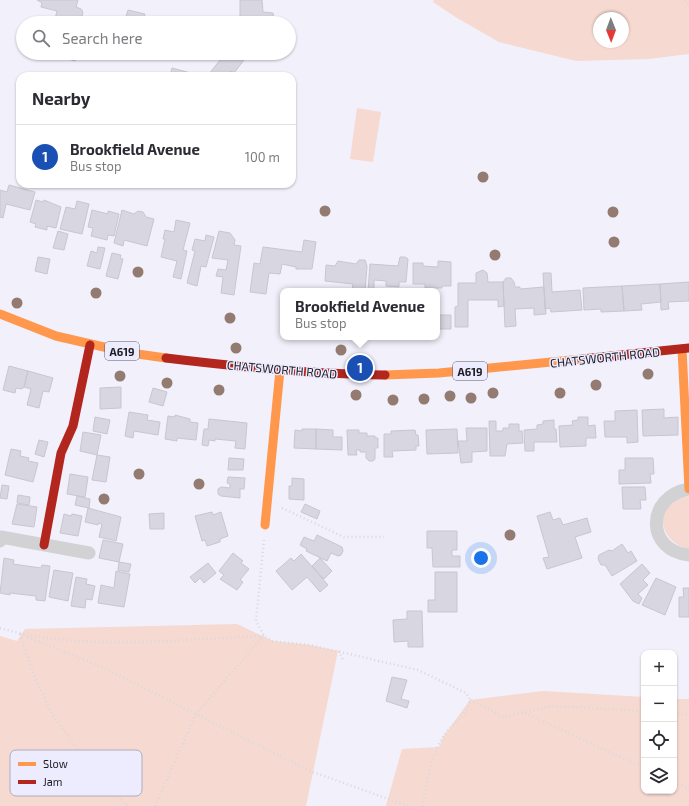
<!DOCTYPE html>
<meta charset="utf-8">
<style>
:root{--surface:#fff;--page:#f2f2f3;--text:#2b2b33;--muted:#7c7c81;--line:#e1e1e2;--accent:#7c3aed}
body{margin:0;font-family:"Exo 2",sans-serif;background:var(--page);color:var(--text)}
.controls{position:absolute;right:12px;bottom:12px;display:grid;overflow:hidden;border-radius:8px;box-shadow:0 1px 3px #0004}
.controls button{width:36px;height:36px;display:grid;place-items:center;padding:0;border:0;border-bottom:1px solid var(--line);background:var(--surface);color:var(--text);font:20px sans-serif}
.compass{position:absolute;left:593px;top:12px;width:36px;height:36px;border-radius:50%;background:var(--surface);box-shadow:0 1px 3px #0004;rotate:179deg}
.you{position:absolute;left:481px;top:558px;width:14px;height:14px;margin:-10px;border:3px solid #fff;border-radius:50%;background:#1a73e8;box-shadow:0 0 0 6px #1a73e833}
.badge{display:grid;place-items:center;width:26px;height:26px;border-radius:50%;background:var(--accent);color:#fff;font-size:13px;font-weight:700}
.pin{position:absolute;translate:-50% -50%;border:2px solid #fff;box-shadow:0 1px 4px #0006}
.popup{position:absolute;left:280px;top:288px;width:160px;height:52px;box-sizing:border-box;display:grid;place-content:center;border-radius:8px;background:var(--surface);filter:drop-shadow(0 1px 3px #0005);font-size:13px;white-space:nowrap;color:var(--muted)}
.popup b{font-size:15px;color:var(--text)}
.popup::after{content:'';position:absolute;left:50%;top:100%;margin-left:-8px;border:8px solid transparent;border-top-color:var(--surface)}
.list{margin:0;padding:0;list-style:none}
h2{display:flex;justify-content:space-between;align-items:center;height:52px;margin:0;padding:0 16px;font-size:17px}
h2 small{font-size:13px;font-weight:400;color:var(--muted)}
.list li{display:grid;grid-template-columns:26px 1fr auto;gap:12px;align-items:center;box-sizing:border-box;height:64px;padding:0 16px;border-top:1px solid var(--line)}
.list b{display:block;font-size:15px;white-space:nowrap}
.list p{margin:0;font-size:13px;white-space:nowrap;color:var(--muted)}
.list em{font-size:13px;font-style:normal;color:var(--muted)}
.icon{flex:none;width:22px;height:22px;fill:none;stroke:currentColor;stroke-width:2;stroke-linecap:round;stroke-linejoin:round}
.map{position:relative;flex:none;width:689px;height:806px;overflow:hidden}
.search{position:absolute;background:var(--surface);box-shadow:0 1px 3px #0004;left:16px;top:16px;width:280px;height:44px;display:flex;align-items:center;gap:10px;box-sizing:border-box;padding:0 14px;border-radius:22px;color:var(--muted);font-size:15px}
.panel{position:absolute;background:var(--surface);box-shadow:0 1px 3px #0004;left:16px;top:72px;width:280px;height:116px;border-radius:12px}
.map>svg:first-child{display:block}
.green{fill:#f6d9d0;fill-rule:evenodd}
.building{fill:#d8d7e1;stroke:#c8c7d0}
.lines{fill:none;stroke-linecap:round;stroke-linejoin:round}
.path{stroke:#d9d9dc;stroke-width:2.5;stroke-dasharray:1 3;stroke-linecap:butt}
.street{stroke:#d2d1d4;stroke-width:13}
.slow{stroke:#ff974d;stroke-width:9}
.jam{stroke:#b3261e;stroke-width:9}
.tree{fill:#937b71}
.labels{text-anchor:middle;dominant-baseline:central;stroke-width:3;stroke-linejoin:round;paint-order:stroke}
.shield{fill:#edecff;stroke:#5b5a65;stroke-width:1}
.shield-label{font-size:11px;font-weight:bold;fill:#1c1b23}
.street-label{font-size:12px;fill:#1c1b23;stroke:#edecff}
.key{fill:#edecff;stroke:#aeadbd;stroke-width:1}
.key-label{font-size:11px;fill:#1c1b23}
</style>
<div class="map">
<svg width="689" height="806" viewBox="0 0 689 806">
<rect width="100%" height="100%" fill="#f1f0fb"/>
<path class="green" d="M434,0H689V54L648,59L576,61L499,42L457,18L433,2ZM599,18H623V42H599Z
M357,108L381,112L373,162L350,159Z
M689,496V549C664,545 651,512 677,499C680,497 685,497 689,496Z
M237,624L273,641L310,645L338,651L306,806H0V636L17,641L25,629Z
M543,691L644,697V791H674V699H689V806H386L402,749L439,747L443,737L470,700Z"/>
<path class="building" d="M37,0H78L76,7L81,9L83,12L82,16L78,17L77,20L72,19L71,23H54L57,11L41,7L42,3Z
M240,0H262L263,12L273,13L274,20H266V23H223V18H240Z
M128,10L145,14L144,17L160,21L159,23H124Z
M107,20L118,23H106Z
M47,53H77L75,61Z
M223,53H235L238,55L239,53H247V56L234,73L231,71L227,76H211L209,74L220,60L219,58Z
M172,68L198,75V76H170Z
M9,185L35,192L30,210L6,204L3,218L0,217V190L7,192Z
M36,200L43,202L44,200L61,207L56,228L47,226V230L35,227L36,224L30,222Z
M77,201L89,204L82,234L60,229L66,207L75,209Z
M92,210L108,214V211L119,214L114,236L108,235L107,240L91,236L93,228L88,227Z
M122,210L134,214L138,211L143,212L146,217L154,219L147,246L124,240L123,246L114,243Z
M176,220L190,223L183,250L187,251L181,279L173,277L177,261L161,257L165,239H163L165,230L174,232Z
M58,231L68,234L64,250L53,248Z
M219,231L230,233L235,240L234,245L241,246L234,295L221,293L223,277L216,276L218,269L226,270L228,260L212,258Z
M206,235L214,237L206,267L201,266L197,286L187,283L195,251L192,250L195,239L205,241Z
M304,240L316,242L312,269H296V267L282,264L280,274L269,273L266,294L250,292L254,263L260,264L263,247L302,252Z
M98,247L105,248L100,269L87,266L91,251L97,253Z
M112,253L121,255L120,258L123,259L118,279L106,276Z
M38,257L50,259L47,274L35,271Z
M400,257H405L408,259L406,282H399V287L386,286V281L374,280V291H368L370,264L398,266Z
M359,260H365L367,266L365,291H352L353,284L325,281L326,265L335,266L338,261L356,264Z
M438,261L451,262V286H442V288H425V284H413V263H423V266L438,267Z
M483,270L487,273L488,282H503L504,306L498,307V300H468V327H455V307L458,306V283H476V273Z
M543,273H551L552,292L580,290L582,310L551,312L550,308L545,309Z
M506,278H511L514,282L515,287H520V289L544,287L546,314L534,315V308L515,309L516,326L505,327L503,282Z
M689,282V301L668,302L669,309L661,310L660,284Z
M660,284L661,302L641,304L642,310L624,311L622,286Z
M622,286L624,311L601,312V309L584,310L583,288Z
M437,315H451V329H437Z
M9,366L28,371L24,387L22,389L16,388L15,393L3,390Z
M28,371L53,378L49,392L43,391L39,408L27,405L31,389L24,387Z
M121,387V408L100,409V388Z
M153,388L167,392L163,406L149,402Z
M664,409V418L678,417V435L643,436L642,410Z
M637,410L638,442L627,443V437H605L604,421H615V411Z
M129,412L148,415L147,420L160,422L158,435L134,431L133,438L125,436Z
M175,415L190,419V422L198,423L196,440L177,438V441L165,439L168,416L175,417Z
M95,417L110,420L107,434L93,431Z
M578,417H588V426L595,425L596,438H586V446L560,447L559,426L573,425L572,421L578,420Z
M209,419L247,423L245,449L235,448L236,441L215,439V441L209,440L208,446L202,445L204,429H208Z
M554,420V429H556L557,442H534V451H525L524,430L537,429V425L543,424V421Z
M489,421H496V431H503V428H509V424H519V431H522L523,443L507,444L505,456H490Z
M466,428H487V451L472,452V462L461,463L458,441H467Z
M302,429H316V449L294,448L295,430L302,431Z
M316,429L333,430V437H342V450L316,449Z
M457,429L458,453L427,454L426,430Z
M347,430H359V433H367V436H375V438H378V448H375V459L373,461H369L366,458V452H360V450H356L357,455H348Z
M415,430L416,435H418L419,446H416V450L392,451L393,457H384V434H391V431Z
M83,432L101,435L97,455L80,451Z
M39,440L48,442L44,457L35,454Z
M11,449L21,451L20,456L29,458L28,461L38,463L33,482L5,475Z
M97,455L110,457L106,482L92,480Z
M229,458L244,459L243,470H228Z
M625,458H653L654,474H650L651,483L619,484V470H625Z
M70,474L88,477L85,497L67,494Z
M228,477L245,478L244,489H240V498L221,496L218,494V489L221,487L230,488V484L227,483Z
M292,478L304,479V500L289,499V486H292Z
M2,485L9,486L7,499L0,498Z
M622,487H645L646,500H640L641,509H623Z
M18,495L30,497L29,505L17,503Z
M77,496L90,499L89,508L75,505Z
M17,504L37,507L34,527L12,524Z
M305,504L320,511L317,519L301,512Z
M88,508L121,517L116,541L99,537L102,524L98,523V525L85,522Z
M212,512L213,515L221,512L228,536L220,539V542L207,546L205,540L202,541L195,516Z
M550,512L553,520L560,518L563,525L587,518L591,532L575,537L582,558L547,569L543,558L549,557L537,516Z
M164,513V529H150L149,514Z
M64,514L71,516L72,514L82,516L78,536L60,533Z
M427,531H457V550H452V556H460V567H433L432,548H427Z
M317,535L342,547L343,551L341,555L338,556L331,553L327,561L306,551L307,549L300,545L304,537L314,541Z
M103,540L123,544L119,562L99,558Z
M622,544L628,553L631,551L637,561L612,576L605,565H601L598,559L599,555L609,550L612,551Z
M233,553L243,561L241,563L249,569L240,580L243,582L237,590L220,579L224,575L219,571Z
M301,554L328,585L320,592L307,577L292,590L276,571L291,558L294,561Z
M4,558L14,560L13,564L41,568L42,565L50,566L45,601L36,600V596L10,593V595L0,593Z
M320,558L332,571L324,579L312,566Z
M119,562L131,564L129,572L118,570Z
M208,563L216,573L204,583L200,578L195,583L190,577Z
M642,564L650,573L643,580L648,585L638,594L642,598L639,604L633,601L620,584Z
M54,570L73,573L68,601L49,597Z
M116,571L130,574L124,607L98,603L101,585L114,588Z
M435,572H457V612H428V600H435Z
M76,577L87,579L86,584L95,586L92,600L86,599L85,608L71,606Z
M656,578L676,587L665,615L642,605Z
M683,588H689V617H679V597H684Z
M407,611H422L423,647H408V641L394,642L393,620L407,619Z
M392,677L407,680L401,699L409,701L407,708L386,701Z"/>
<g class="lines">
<path class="path" d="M685,0L689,5
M282,508L344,537H384
M264,540L256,621L264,636L272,641L310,645L418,670L466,693L470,700C464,721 452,722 443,737C430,757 427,784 422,806
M0,628C82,652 179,639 264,636
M20,634L102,667L310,771L408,806
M20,634L36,680L52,714L100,781L128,806
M339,651L343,660
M470,700L504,717L552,706L644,711
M525,713L644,768
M674,713L689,715
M674,782L689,789
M155,806L196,714L263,636"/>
<path class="street" d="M689,489C645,497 646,551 689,555
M0,541L1,537L89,553"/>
<path class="slow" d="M0,314L56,336L130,353L166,358
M682,349L689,489
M385,375L439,373L582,359
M265,525L280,370"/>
<path class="jam" d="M166,358C239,367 312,374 385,375
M582,359L689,348
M44,545L61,453L73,426L90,345"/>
</g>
<g class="tree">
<circle cx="483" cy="177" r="5.5"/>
<circle cx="325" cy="211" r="5.5"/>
<circle cx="613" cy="212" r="5.5"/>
<circle cx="614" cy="242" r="5.5"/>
<circle cx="495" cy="255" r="5.5"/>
<circle cx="138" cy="272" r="5.5"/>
<circle cx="96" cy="293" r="5.5"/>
<circle cx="17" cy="303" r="5.5"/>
<circle cx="230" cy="318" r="5.5"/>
<circle cx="236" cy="348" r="5.5"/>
<circle cx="341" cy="350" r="5.5"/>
<circle cx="648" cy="374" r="5.5"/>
<circle cx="120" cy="376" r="5.5"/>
<circle cx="167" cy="383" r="5.5"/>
<circle cx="596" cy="385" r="5.5"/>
<circle cx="219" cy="390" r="5.5"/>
<circle cx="493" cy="393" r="5.5"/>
<circle cx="560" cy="393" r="5.5"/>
<circle cx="356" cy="395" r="5.5"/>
<circle cx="450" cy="396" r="5.5"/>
<circle cx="471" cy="398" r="5.5"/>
<circle cx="424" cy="399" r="5.5"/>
<circle cx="393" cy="400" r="5.5"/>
<circle cx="139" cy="474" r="5.5"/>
<circle cx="199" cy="484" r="5.5"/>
<circle cx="104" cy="499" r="5.5"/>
<circle cx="510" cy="535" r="5.5"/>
</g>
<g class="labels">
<g class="shield">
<rect x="105" y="342" width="34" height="18" rx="3"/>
<rect x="453" y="362" width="34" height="18" rx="3"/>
</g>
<g class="shield-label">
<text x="122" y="351">A619</text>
<text x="470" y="371">A619</text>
</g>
<g class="street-label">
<text transform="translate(605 357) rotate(-6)">CHATSWORTH ROAD</text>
<text transform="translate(282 369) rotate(5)">CHATSWORTH ROAD</text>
</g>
</g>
<rect x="10" y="750" width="132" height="46" rx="6" class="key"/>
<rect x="18" y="762" width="18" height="4" fill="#ff974d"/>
<rect x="18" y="780" width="18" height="4" fill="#b3261e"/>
<g class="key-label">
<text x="43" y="768">Slow</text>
<text x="43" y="786">Jam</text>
</g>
</svg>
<div class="controls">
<button>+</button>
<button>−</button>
<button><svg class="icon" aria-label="locate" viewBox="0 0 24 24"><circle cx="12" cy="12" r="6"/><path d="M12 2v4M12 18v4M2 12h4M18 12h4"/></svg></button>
<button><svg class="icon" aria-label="layers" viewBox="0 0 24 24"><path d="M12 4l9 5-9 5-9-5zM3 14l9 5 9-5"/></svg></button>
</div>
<svg class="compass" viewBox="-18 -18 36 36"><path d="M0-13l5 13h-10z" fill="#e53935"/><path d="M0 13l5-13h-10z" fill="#7c7c81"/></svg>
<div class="you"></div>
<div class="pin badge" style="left:360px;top:368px;background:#1a4fb4">1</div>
<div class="popup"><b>Brookfield Avenue</b>Bus stop</div>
<div class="search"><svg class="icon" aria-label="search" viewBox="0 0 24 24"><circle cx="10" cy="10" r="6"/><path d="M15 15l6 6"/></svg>Search here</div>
<section class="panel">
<h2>Nearby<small></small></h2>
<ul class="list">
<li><span class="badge" style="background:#1a4fb4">1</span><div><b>Brookfield Avenue</b><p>Bus stop</p></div><em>100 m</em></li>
</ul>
</section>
</div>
